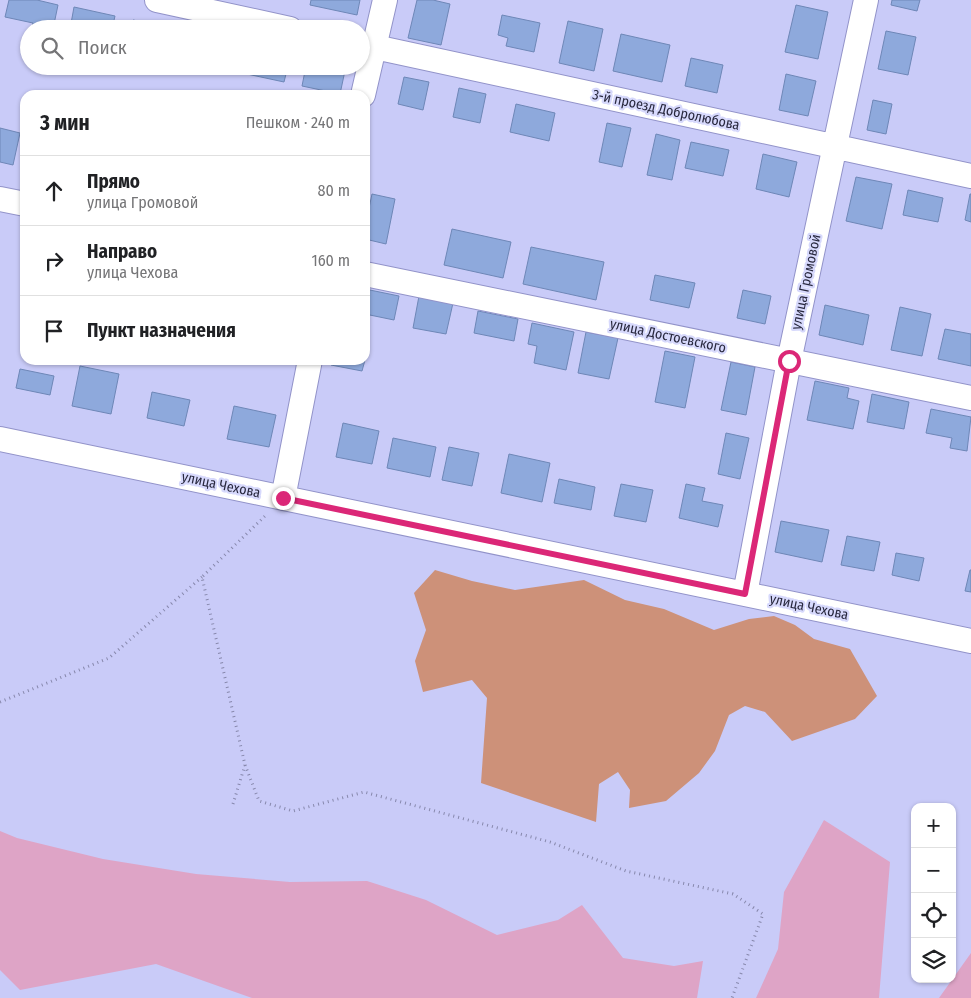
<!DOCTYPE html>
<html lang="ru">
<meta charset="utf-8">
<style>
:root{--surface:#fff;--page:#f6f6f6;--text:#202124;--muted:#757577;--line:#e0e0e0}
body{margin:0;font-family:"Fira Sans Condensed",sans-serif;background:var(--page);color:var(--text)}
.controls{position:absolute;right:15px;bottom:15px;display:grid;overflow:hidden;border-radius:10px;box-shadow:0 1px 4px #0004}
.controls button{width:45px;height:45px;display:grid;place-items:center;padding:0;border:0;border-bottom:1px solid var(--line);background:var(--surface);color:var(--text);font:25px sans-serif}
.stop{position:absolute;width:15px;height:15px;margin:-11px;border:4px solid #db2777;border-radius:50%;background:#fff}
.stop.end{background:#db2777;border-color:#fff;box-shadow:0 1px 5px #0008}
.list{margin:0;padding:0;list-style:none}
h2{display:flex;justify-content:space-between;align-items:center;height:65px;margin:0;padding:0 20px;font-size:21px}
h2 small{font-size:16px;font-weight:400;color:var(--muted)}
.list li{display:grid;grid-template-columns:32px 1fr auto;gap:15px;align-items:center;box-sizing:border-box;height:70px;padding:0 20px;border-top:1px solid var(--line)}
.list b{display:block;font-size:19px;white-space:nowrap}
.list p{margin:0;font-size:16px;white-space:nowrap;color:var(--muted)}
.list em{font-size:16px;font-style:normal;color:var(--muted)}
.icon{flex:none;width:28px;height:28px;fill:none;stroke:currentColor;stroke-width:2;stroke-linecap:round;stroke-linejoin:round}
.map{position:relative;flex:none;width:971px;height:998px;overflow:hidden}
.search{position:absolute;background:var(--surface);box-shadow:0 1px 4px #0004;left:20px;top:20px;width:350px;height:55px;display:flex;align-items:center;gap:12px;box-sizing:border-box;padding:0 18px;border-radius:28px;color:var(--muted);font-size:19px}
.panel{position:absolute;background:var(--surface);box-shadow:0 1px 4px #0004;left:20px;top:90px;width:350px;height:275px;border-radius:15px}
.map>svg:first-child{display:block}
.forest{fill:#cd9179}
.water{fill:#dea4c6}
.building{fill:#8ea9dc;stroke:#6e87b7}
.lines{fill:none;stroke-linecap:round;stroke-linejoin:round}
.minor-casing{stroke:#9293c9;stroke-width:26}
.path{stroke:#8788ac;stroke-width:3;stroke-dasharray:1 4;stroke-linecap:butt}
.minor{stroke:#fff;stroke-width:24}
.route{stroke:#db2777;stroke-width:6}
.labels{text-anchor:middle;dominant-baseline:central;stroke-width:4.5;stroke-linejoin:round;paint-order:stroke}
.street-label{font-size:14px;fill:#28283e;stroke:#d7d9fc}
</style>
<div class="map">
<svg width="971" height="998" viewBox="0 0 971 998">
<rect width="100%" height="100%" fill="#c9cbf8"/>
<path class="forest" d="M435,570L472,581L515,590L584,580L625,600L664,609L714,630L749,619L774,616L795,625L814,639L850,649L877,696L855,719L792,741L765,712L745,706L729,715L715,751L699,773L666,801L629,808L630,790L618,772L599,784L596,822L481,783L487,698L472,680L423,692L415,661L426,630L414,593Z"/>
<path class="water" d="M824,820L890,862L879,998H756L778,949L784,892Z
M0,831L17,838L103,859L196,874L290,882L367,881L426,900L497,935L558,920L582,905L623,958L674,966L703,961L697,998H252L156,964L20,990L0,970Z
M971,953V998H939Z"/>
<path class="building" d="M9,0H37L58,5L53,29H31L33,23L5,17Z
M311,0H360L357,15L310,5Z
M417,0H433L450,4L441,45L408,38Z
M892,0H920L917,11L891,5Z
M796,5L828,12L818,59L785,52Z
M74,7L115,16L112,29H70Z
M502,15L540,23L534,52L506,46L508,38L498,35Z
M133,20L168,27V29H131Z
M568,21L603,29L594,71L559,63Z
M886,31L916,37L908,75L878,69Z
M621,34L670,45L662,82L613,71Z
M691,58L723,65L717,93L685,86Z
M249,66H288L284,82L247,74Z
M306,66H346L340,94L302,86Z
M786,74L816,81L808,116L779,110Z
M404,77L429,82L423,110L398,104Z
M459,88L486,94L480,123L453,117Z
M873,100L892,104L886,134L867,130Z
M516,104L555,113L549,141L510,132Z
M607,123L631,128L622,167L599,162Z
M0,128L20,133L13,165L0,162Z
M656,134L680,140L672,180L647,175Z
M691,142L729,150L723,176L685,168Z
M763,154L797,162L789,197L756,189Z
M856,177L892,184L882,229L846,221Z
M908,190L943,198L938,222L903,215Z
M372,194L395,199L386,244L365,239V227Z
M970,194H971V222L965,220Z
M452,229L511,242L503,278L444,265Z
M531,247L604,262L596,300L523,284Z
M655,275L695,283L689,308L650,300Z
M365,289L399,296L394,320L365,314Z
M743,290L771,296L765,324L737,318Z
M419,296L453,303L446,334L413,328Z
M825,305L869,315L863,345L819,335Z
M900,307L931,314L922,356L891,350Z
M478,311L518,319L514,341L474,333Z
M532,323L574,332L566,370L534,363L537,346L528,344Z
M945,329L971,334V366L938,359Z
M586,332L618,338L609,379L578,373Z
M665,351L695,357L685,408L655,402Z
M332,360H365L362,371L331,365Z
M731,362L755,367L746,415L721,410Z
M80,366L119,374L111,414L72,406Z
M20,369L54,376L50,395L16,388Z
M815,381L849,388L847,398L859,401L853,429L807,420Z
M152,392L190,400L184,426L147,418Z
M872,394L909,402L904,429L867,422Z
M234,406L276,415L269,447L227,439Z
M931,409L971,417L967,451L950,448L952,438L926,433Z
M343,423L379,431L372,464L336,457Z
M726,433L749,438L740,479L718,474Z
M393,438L436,447L430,477L387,468Z
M449,447L479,453L472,486L442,480Z
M509,454L550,463L542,502L501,493Z
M559,479L595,487L591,510L554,503Z
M621,484L653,490L646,522L614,516Z
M686,484L705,488L702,501L723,505L718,527L679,518Z
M781,521L829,530L822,562L775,552Z
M847,536L880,542L874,571L841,565Z
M896,553L924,558L919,581L892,575Z
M970,570H971V592L965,591Z"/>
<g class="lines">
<g class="minor-casing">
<path id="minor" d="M157,0L290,29
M361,44L971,176
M363,95L385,0
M0,199L25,204
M365,274L971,398
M0,439L971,641
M283,498L310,360
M745,594L789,361L866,0"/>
</g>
<path class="path" d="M0,702L109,658L202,577
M245,765L259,801L293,811L364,792L550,842L626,871L733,894L763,914L732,998
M233,804L245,765L202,577L265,516"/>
<use href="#minor" class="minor"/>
</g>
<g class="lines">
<path class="route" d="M283,498L745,594L789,361"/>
</g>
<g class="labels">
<g class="street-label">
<text transform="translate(666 110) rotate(12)">3-й проезд Добролюбова</text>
<text transform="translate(806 282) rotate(-78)">улица Громовой</text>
<text transform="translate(668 336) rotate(12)">улица Достоевского</text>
<text transform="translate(221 485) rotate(12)">улица Чехова</text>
<text transform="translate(809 607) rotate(12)">улица Чехова</text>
</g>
</g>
</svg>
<div class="controls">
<button>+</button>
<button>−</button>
<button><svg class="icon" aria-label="locate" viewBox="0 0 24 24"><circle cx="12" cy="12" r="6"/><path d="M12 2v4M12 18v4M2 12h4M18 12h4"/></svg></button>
<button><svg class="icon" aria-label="layers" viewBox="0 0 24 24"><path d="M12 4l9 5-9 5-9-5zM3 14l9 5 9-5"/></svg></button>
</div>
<div class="stop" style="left:789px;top:361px"></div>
<div class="stop end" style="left:283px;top:498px"></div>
<div class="search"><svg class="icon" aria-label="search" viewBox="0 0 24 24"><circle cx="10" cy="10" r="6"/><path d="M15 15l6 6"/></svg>Поиск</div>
<section class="panel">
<h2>3 мин<small>Пешком · 240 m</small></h2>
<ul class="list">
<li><svg class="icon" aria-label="ahead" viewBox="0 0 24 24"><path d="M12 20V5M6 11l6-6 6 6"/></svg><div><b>Прямо</b><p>улица Громовой</p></div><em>80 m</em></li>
<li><svg class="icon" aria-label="right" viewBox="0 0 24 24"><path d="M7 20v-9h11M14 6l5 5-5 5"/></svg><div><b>Направо</b><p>улица Чехова</p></div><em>160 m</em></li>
<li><svg class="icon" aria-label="arrive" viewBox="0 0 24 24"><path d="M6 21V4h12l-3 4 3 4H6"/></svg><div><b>Пункт назначения</b></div></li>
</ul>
</section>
</div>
